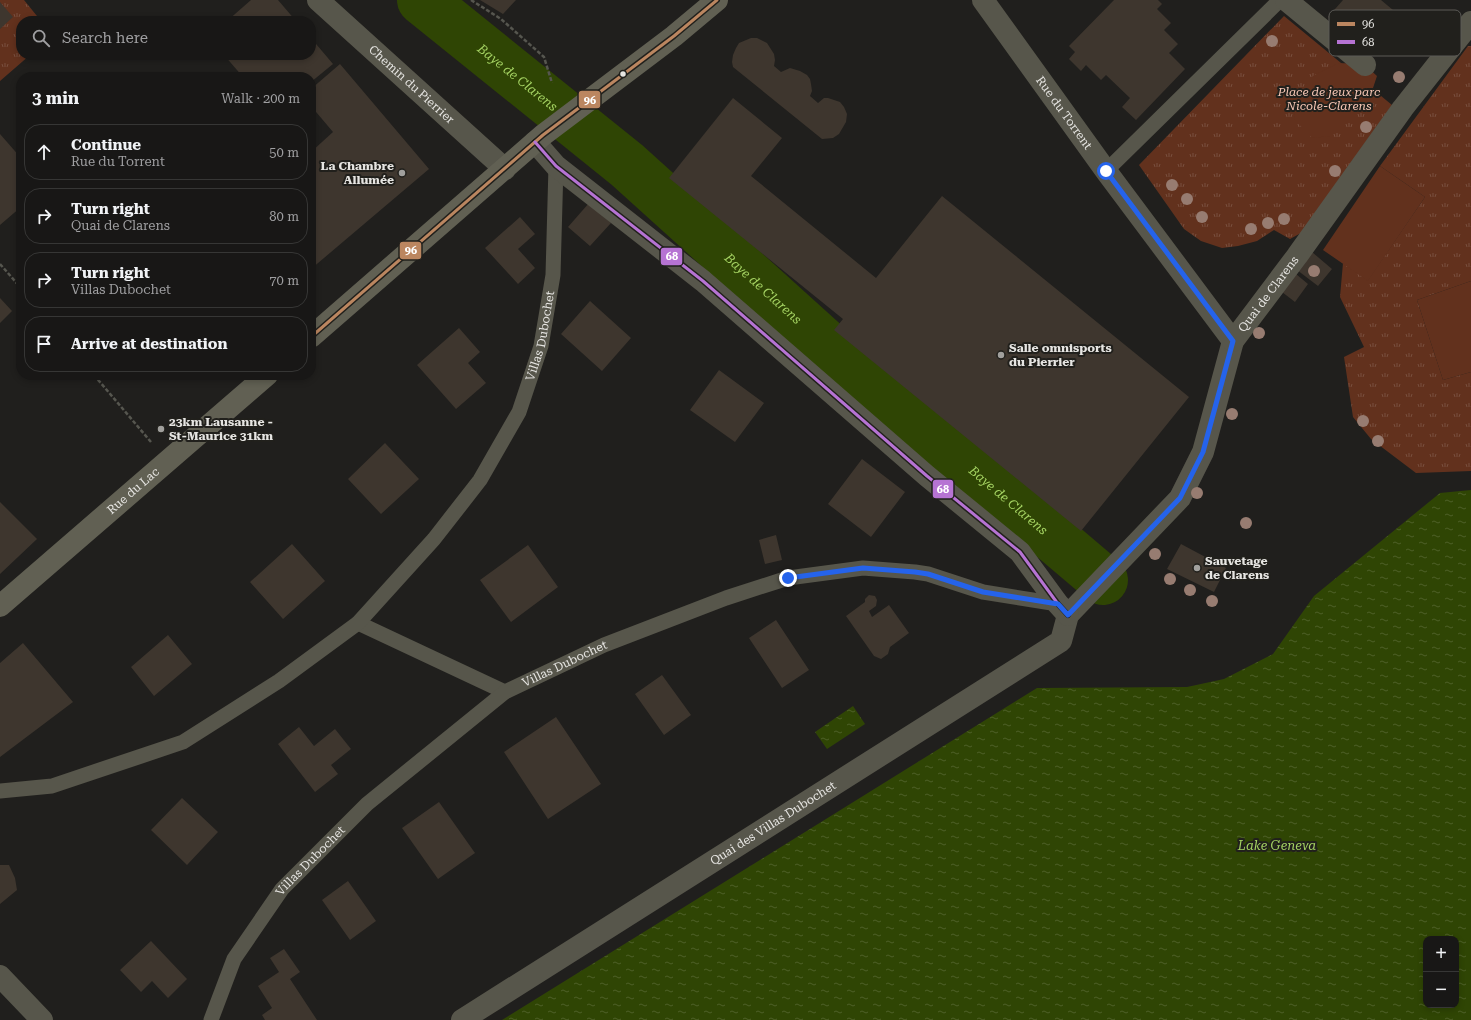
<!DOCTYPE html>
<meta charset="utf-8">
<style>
:root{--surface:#181716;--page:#252423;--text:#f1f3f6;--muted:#9f9fa1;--line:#363635}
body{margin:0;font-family:"Roboto Serif",serif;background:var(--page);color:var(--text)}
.controls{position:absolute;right:12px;bottom:12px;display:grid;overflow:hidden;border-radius:8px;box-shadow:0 2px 6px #0003}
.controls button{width:36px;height:36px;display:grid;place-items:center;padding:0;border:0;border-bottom:1px solid var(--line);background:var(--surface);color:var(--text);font:20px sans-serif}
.stop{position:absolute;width:12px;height:12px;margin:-9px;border:3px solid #2563eb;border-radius:50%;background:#fff}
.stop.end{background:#2563eb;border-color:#fff;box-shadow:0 1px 4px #0008}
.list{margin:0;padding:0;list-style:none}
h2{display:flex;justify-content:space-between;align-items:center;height:52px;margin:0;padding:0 16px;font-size:17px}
h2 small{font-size:13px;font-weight:400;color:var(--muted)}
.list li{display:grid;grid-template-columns:26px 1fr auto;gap:12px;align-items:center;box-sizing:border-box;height:56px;margin:0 8px 8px;padding:0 8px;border:1px solid var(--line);border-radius:16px}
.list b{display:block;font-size:15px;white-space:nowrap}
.list p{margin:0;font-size:13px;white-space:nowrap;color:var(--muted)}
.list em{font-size:13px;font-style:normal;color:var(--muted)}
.icon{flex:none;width:22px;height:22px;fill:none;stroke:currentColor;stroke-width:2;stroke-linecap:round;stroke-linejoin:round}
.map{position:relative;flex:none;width:1471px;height:1020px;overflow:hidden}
.search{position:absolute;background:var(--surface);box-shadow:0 2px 6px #0003;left:16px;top:16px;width:300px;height:44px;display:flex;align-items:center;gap:10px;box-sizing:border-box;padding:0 14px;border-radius:16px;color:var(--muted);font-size:15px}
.panel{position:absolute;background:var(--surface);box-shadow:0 2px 6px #0003;left:16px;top:72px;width:300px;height:308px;border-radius:16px}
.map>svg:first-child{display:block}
.grass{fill:url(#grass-tufts)}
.green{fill:#62311d}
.water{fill:url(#water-ripples);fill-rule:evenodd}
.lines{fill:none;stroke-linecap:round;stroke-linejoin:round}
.river{stroke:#2f4504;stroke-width:50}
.building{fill:#3e362e}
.path{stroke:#56564f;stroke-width:2.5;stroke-dasharray:4 2;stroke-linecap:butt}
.service{stroke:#57564b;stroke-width:15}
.pedestrian{stroke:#57564b;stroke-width:22}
.minor{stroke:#57564b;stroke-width:22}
.primary{stroke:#616053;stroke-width:22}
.bus-1-casing{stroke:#21201c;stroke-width:6}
.bus-2-casing{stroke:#21201c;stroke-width:6}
.bus-1{stroke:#bb8660;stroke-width:3}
.bus-2{stroke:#b673d3;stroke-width:3}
.tree{fill:#977c71}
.route{stroke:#2563eb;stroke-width:5}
.bus-dot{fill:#e6e5e2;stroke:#21201c;stroke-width:1.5}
.poi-dot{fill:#a1a09d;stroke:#21201c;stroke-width:1.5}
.labels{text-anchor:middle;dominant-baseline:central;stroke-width:4;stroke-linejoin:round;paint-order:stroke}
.street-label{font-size:12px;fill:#e6e5e2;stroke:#21201c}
.park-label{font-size:12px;font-style:italic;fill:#f8c8b6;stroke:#21201c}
.poi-label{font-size:12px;font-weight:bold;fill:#e6e5e2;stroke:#21201c;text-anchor:start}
.water-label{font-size:13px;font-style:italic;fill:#a4d262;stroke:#21201c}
.key{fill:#21201c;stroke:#5c5b57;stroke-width:1}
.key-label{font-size:11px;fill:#e6e5e2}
.line-badge{stroke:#21201c;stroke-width:1.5}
.badge-label{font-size:11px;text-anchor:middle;font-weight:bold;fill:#fff}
</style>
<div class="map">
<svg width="1471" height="1020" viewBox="0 0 1471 1020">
<defs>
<pattern id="grass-tufts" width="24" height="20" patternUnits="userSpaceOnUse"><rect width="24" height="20" fill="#62311d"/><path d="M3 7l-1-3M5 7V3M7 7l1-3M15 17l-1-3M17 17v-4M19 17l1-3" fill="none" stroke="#784f3e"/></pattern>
<pattern id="water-ripples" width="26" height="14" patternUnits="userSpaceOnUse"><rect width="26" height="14" fill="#2f4504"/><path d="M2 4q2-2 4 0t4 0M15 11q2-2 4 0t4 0" fill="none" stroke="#4d6028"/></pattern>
</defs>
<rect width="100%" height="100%" fill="#201f1d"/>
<path class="grass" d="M0,0H24L41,21H21V55H30L0,81Z
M1284,16L1392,105L1301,233L1290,239L1274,230L1257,241L1238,246L1222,248L1201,241L1184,229L1139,165Z
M1468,46H1471V281L1417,300L1443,380L1471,372V471L1416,473L1371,439L1353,417L1344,357L1364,347L1340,297L1343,263L1368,280L1425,197L1380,166Z"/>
<path class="green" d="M1338,63L1364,64L1377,76L1370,97L1330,136L1312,138L1295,120L1293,99L1313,76Z
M1380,166L1425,197L1368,281L1323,250Z
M1471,281V372L1443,380L1417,300Z"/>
<path class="water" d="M1471,490V1020H502L1037,688L1187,687L1224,679L1273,654L1314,596L1440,493ZM1426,939H1456V1005H1426Z
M853,706L865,724L827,749L815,732Z"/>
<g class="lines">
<path class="river" id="s1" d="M422,0L627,165L833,351L1103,580"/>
</g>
<path class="building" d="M251,0H278L296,21H227Z
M480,0H516L503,14Z
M1114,0H1158L1162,4L1157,9L1171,23L1164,30L1178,44L1169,53L1185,69L1136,120L1122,107L1130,98L1106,75L1101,80L1086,65L1081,71L1069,59L1075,52L1069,46Z
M1343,0H1381L1399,15L1368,51L1328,17Z
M0,2L13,17L0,29Z
M311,38L333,64L311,82V77H243L224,55H311Z
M751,38H757L767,43L774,54L775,60L774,66L781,72L790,68L800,71L807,75L810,79L811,84L812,91L810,96L818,103L824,98H828L840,102L844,107L847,114L846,122L839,134L833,138L822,139L733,67L732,62L733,55L736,48L739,43Z
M340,64L429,169L311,269V152L333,132L311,106V89Z
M733,98L782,138L751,176L876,278L942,196L1189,397L1081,531L834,330L843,319L669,178Z
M0,134L21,158V207L0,225Z
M589,203L611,223L590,246L568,227Z
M520,217L535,234L518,249L535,268L518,284L485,248Z
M1312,252L1332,269L1318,286L1297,270Z
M1296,274L1308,284L1295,302L1282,292Z
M0,298L12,311L0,323Z
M590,301L631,338L602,371L561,334Z
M459,328L480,352L468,363L486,383L456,409L417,365Z
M719,370L764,403L735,442L690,410Z
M385,443L419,479L381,514L348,479Z
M862,459L905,492L871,537L828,504Z
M0,502L37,539L0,574Z
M776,535L782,560L765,564L759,540Z
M292,544L325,581L283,619L250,582Z
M1181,544L1226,568L1214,592L1167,569Z
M528,545L558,587L511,622L480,580Z
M869,595L875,596L877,600L876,606L869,611L872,617L889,605L909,633L890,647L888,654L881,659L874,656L846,616L865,602V599Z
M776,620L809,670L782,688L749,638Z
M168,635L192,664L154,696L131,667Z
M23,643L73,702L0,757V663Z
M662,675L691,715L664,735L635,694Z
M556,717L601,784L548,819L504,752Z
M299,727L314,746L335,729L351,749L331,765L338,774L315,792L278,744Z
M182,798L218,832L187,865L151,830Z
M439,802L475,853L438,879L402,828Z
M0,865H9L15,878L17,890L0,904Z
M348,881L376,921L350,940L322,900Z
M151,941L187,979L168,998L152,981L141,992L120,970Z
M284,949L300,972L290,979L317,1020H265L262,1015L272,1008L258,986L279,972L270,958Z"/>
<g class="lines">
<path class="path" d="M471,0L501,19L544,57L552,83
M0,264L21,288
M94,375L151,442"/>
<g class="service">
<path d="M1106,171L1280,0"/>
<path d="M358,623L505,692"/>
<path id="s2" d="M0,791L52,786L183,742L279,681L358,623L434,539L480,480L519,412L541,346L553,275L556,166"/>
<path id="s3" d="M211,1020L234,959L282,889L367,804L505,692L604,645L726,598L788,578L863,568L915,572L928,574L983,592L1058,604"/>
</g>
<path class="pedestrian" id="s4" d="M462,1020L1061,641L1068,615L1180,498L1203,452L1233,341L1297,256L1403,108L1471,22"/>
<g class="minor">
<path id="s5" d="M318,0L505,169"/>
<path id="s6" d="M983,0L1106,171L1233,341"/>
<path d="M1286,0L1365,65"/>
<path d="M535,142L556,166L703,281L927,476L1020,552L1058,604L1068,615"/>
<path d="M0,976L42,1020"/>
</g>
<g class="primary">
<path d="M311,337L543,135L674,36L717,0"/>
<path id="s7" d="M0,606L267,375"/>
</g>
<g class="bus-1-casing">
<path id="bus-1" d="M311,337L543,135L674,36L717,0"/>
</g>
<g class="bus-2-casing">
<path id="bus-2" d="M535,142L556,166L703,281L927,476L1020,552L1058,604L1068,615"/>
</g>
<use href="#bus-1" class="bus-1"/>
<use href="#bus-2" class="bus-2"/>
</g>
<g class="tree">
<circle cx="1272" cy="41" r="6"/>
<circle cx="1399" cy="77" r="6"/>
<circle cx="1366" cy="127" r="6"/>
<circle cx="1335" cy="171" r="6"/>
<circle cx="1172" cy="185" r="6"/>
<circle cx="1187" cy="199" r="6"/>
<circle cx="1202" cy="217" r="6"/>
<circle cx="1284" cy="219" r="6"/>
<circle cx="1268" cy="223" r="6"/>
<circle cx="1251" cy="229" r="6"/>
<circle cx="1314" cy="271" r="6"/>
<circle cx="1259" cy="333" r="6"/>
<circle cx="1232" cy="414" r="6"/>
<circle cx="1363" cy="421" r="6"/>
<circle cx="1378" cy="441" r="6"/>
<circle cx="1197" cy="493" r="6"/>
<circle cx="1246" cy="523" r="6"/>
<circle cx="1155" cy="554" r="6"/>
<circle cx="1170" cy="579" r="6"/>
<circle cx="1190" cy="590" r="6"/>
<circle cx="1212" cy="601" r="6"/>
</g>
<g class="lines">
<path class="route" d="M788,578L863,568L915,572L928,574L983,592L1058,604L1068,615L1180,498L1203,452L1233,341L1106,171"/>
</g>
<circle class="bus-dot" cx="623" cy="74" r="3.5"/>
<g class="poi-dot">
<circle cx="402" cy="173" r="4"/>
<circle cx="1001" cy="355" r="4"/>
<circle cx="161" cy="429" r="4"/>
<circle cx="1197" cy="568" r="4"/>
</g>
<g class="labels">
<g class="street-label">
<text stroke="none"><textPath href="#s5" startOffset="126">Chemin du Pierrier</textPath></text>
<text stroke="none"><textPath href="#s6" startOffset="139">Rue du Torrent</textPath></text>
<text stroke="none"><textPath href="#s4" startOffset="1123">Quai de Clarens</textPath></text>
<text stroke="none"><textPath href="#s2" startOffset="748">Villas Dubochet</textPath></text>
<text stroke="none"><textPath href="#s7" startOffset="176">Rue du Lac</textPath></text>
<text stroke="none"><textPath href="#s3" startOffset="514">Villas Dubochet</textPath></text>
<text stroke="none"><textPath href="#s4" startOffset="368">Quai des Villas Dubochet</textPath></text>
<text stroke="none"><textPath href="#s3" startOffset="190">Villas Dubochet</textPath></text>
</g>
<g class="park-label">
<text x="1329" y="92">Place de jeux parc<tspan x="1329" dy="14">Nicole-Clarens</tspan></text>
</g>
<g class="poi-label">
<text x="394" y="166" text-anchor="end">La Chambre<tspan x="394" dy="14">Allumée</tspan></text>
<text x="1009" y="348">Salle omnisports<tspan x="1009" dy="14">du Pierrier</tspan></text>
<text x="169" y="422">23km Lausanne -<tspan x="169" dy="14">St-Maurice 31km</tspan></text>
<text x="1205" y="561">Sauvetage<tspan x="1205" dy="14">de Clarens</tspan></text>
</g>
<g class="water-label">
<text stroke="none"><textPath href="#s1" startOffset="123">Baye de Clarens</textPath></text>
<text stroke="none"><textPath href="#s1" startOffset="447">Baye de Clarens</textPath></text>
<text stroke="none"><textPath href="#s1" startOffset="771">Baye de Clarens</textPath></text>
<text x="1277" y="845">Lake Geneva</text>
</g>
</g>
<rect x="1329" y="10" width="132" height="46" rx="6" class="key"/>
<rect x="1337" y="22" width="18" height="4" fill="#bb8660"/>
<rect x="1337" y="40" width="18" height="4" fill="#b673d3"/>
<g class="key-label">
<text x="1362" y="28">96</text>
<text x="1362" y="46">68</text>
</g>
<g class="line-badge">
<rect x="578" y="90" width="23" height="19" rx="4" fill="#bb8660"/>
<rect x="399" y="241" width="23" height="19" rx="4" fill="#bb8660"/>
<rect x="660" y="247" width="23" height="19" rx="4" fill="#b673d3"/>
<rect x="932" y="479" width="22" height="20" rx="4" fill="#b673d3"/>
</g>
<g class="badge-label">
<text x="590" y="104">96</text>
<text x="411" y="254">96</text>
<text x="672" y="260">68</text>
<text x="943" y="493">68</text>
</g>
</svg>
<div class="controls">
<button>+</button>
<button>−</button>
</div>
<div class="stop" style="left:1106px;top:171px"></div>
<div class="stop end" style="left:788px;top:578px"></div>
<div class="search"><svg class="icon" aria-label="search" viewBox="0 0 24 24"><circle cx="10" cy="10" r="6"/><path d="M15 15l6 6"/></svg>Search here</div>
<section class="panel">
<h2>3 min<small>Walk · 200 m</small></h2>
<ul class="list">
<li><svg class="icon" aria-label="ahead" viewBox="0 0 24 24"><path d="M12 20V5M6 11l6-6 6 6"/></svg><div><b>Continue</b><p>Rue du Torrent</p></div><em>50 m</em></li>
<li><svg class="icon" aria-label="right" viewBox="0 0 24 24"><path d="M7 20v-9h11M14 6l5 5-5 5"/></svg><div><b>Turn right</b><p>Quai de Clarens</p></div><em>80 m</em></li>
<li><svg class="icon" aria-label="right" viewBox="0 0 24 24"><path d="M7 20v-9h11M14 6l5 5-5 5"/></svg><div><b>Turn right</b><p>Villas Dubochet</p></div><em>70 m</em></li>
<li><svg class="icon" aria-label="arrive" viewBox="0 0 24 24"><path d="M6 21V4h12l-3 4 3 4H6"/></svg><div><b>Arrive at destination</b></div></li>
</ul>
</section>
</div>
